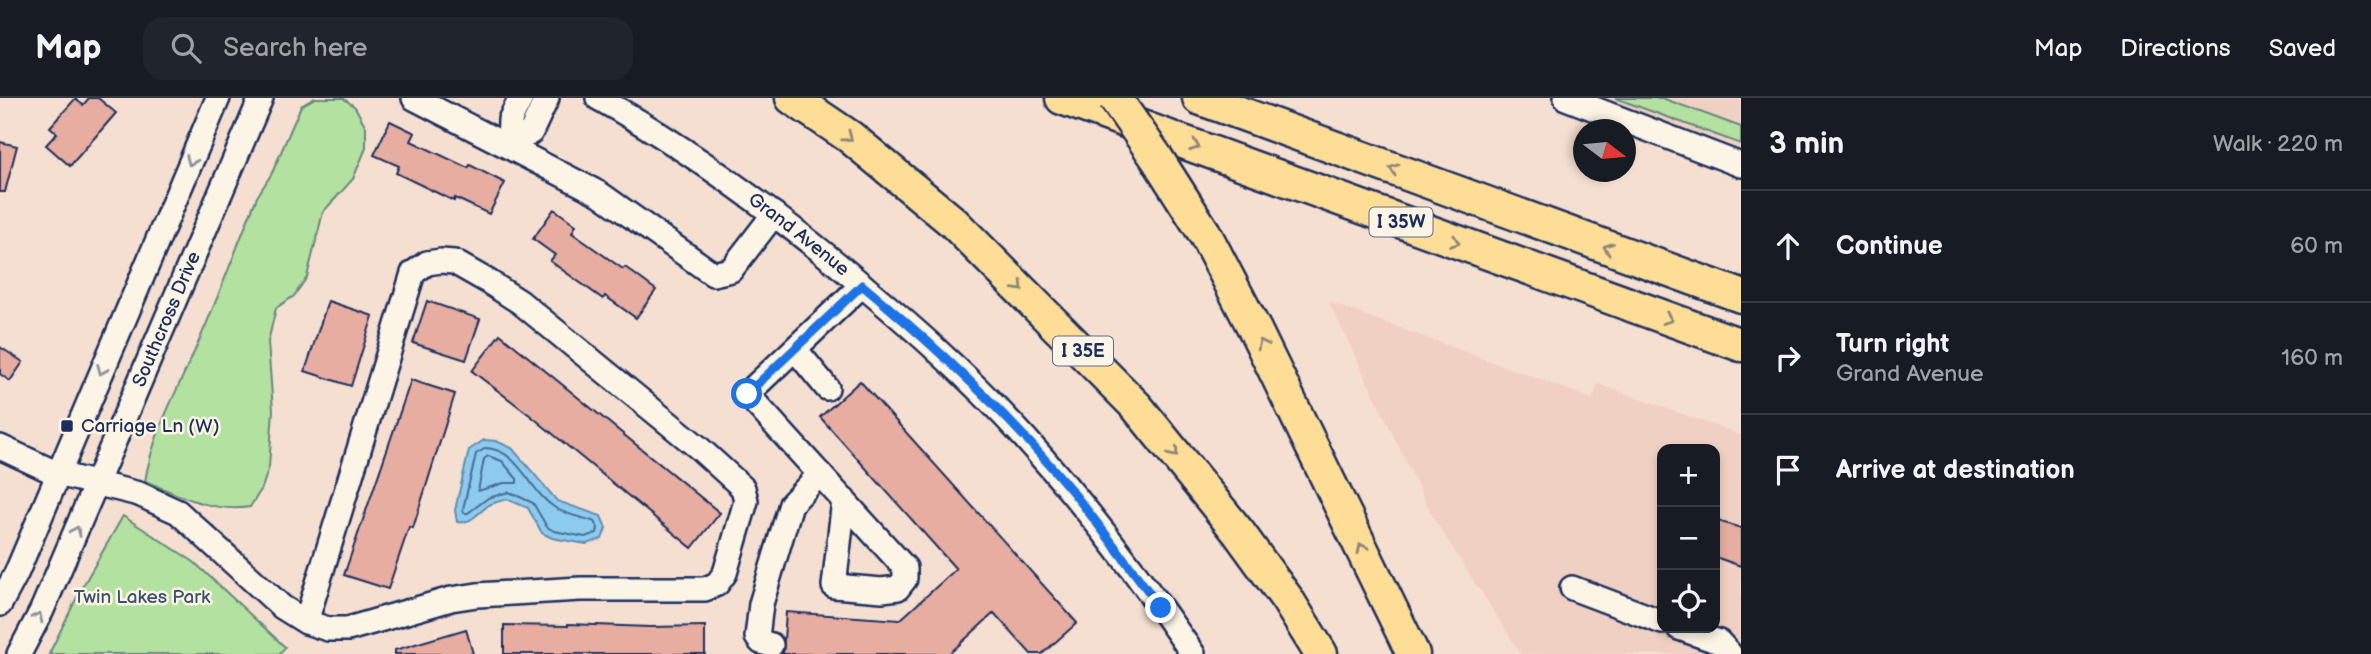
<!DOCTYPE html>
<meta charset="utf-8">
<style>
:root{--surface:#171b24;--page:#20242c;--text:#f1f3f6;--muted:#9ea1a6;--line:#363941}
body{margin:0;font-family:"Balsamiq Sans",sans-serif;background:var(--page);color:var(--text)}
.controls{position:absolute;right:21px;bottom:21px;display:grid;overflow:hidden;border-radius:14px;box-shadow:0 4px 10px #0003}
.controls button{width:63px;height:63px;display:grid;place-items:center;padding:0;border:0;border-bottom:2px solid var(--line);background:var(--surface);color:var(--text);font:35px sans-serif}
.compass{position:absolute;left:1573px;top:21px;width:63px;height:63px;border-radius:50%;background:var(--surface);box-shadow:0 4px 10px #0003;rotate:106deg}
.stop{position:absolute;width:21px;height:21px;margin:-16px;border:5px solid #1a73e8;border-radius:50%;background:#fff}
.stop.end{background:#1a73e8;border-color:#fff;box-shadow:0 2px 7px #0008}
.list{margin:0;padding:0;list-style:none}
h2{display:flex;justify-content:space-between;align-items:center;height:91px;margin:0;padding:0 28px;font-size:30px}
h2 small{font-size:23px;font-weight:400;color:var(--muted)}
.list li{display:grid;grid-template-columns:46px 1fr auto;gap:21px;align-items:center;box-sizing:border-box;height:112px;padding:0 28px;border-top:2px solid var(--line)}
.list b{display:block;font-size:26px;white-space:nowrap}
.list p{margin:0;font-size:23px;white-space:nowrap;color:var(--muted)}
.list em{font-size:23px;font-style:normal;color:var(--muted)}
.icon{flex:none;width:38px;height:38px;fill:none;stroke:currentColor;stroke-width:2;stroke-linecap:round;stroke-linejoin:round}
.map{position:relative;flex:none;width:1741px;height:556px;overflow:hidden}
header{display:flex;align-items:center;gap:42px;box-sizing:border-box;height:98px;padding:0 35px;background:var(--surface);border-bottom:2px solid var(--line)}
header strong{font-size:33px}
nav{display:flex;gap:38px;margin-inline-start:auto;font-size:24px}
.search{width:490px;height:63px;background:var(--page);display:flex;align-items:center;gap:18px;box-sizing:border-box;padding:0 24px;border-radius:21px;color:var(--muted);font-size:26px}
main{display:flex}
aside{flex:1;background:var(--surface)}
.map>svg:first-child{display:block}
.built{fill:#f0d0c2;fill-rule:evenodd}
.green{fill:#b3e1a0;stroke:#67887f;stroke-width:2}
.water{fill:#8ccbed;stroke:#5f8db4;stroke-width:2}
.lines{fill:none;stroke-linecap:round;stroke-linejoin:round}
.shore{stroke:#486d97;stroke-width:2}
.building{fill:#e6ada0;stroke:#1b2f5e;stroke-width:2}
.minor-casing{stroke:#1b2f5e;stroke-width:28}
.highway-casing{stroke:#1b2f5e;stroke-width:37}
.minor{stroke:#fcf5e5;stroke-width:23}
.highway{stroke:#fedd96;stroke-width:32}
.highway-bridge-casing{stroke:#1b2f5e;stroke-width:37;stroke-linecap:butt}
.highway-bridge{stroke:#fedd96;stroke-width:32}
.oneway{stroke:#8c867a}
.oneway2{stroke:#8c92a2}
.route{stroke:#1a73e8;stroke-width:9}
.poi-dot{fill:#1b2f5e;stroke:#fcf5e5;stroke-width:2.5}
.labels{text-anchor:middle;dominant-baseline:central;stroke-width:5;stroke-linejoin:round;paint-order:stroke}
.shield{fill:#fcf5e5;stroke:#5e6a86;stroke-width:2}
.shield-label{font-size:18px;font-weight:bold;fill:#1b2f5e}
.street-label{font-size:19px;fill:#1b2f5e;stroke:#fcf5e5}
.poi-label{font-size:19px;fill:#1b2f5e;stroke:#fcf5e5;text-anchor:start}
.park-label{font-size:19px;fill:#39536b;stroke:#fcf5e5}
</style>
<header>
<strong>Map</strong>
<div class="search"><svg class="icon" aria-label="search" viewBox="0 0 24 24"><circle cx="10" cy="10" r="6"/><path d="M15 15l6 6"/></svg>Search here</div>
<nav><a>Map</a><a>Directions</a><a>Saved</a></nav>
</header>
<main>
<div class="map">
<svg width="1741" height="556" viewBox="0 0 1741 556">
<rect width="100%" height="100%" fill="#f5dfd0"/>
<filter id="ink" filterUnits="userSpaceOnUse"><feTurbulence type="fractalNoise" baseFrequency=".0143" numOctaves="2"/><feDisplacementMap in="SourceGraphic" scale="14" xChannelSelector="R" yChannelSelector="G"/><feConvolveMatrix kernelMatrix="1 2 1 2 8 2 1 2 1" color-interpolation-filters="sRGB"/></filter>
<g filter="url(#ink)">
<path class="built" d="M1605,0H1741V51Z
M1329,204L1593,301L1598,286L1741,337V556H1521L1434,421ZM1662,351H1715V530H1662Z"/>
<path class="green" d="M315,0H343L355,9L366,29V50L353,81L323,114L307,179L294,198L276,210L268,244L273,312L269,369L262,390L250,409C213,415 179,397 145,383C153,338 171,304 190,263C215,210 235,153 257,99L272,75L301,8Z
M1615,0H1662L1741,29V46Z
M123,418L194,464L285,549L280,556H49L80,493Z"/>
<path class="water" d="M484,342L496,343L512,350L557,403L601,418L606,430L602,441L586,446L552,440L542,435L528,410L507,401C501,403 495,404 489,407C479,414 470,427 457,424L455,412L469,352Z"/>
<g class="lines">
<path class="shore" d="M486,350C520,352 529,393 554,409C565,417 582,419 595,424L598,430L597,435L585,439L554,433L547,429L533,405L509,394L488,400L468,415H464L463,411L476,356Z
M488,358L502,363L517,381V385H504L478,393L484,361Z"/>
</g>
<path class="building" d="M89,0H98L116,15L70,68L46,47L57,35L50,29L75,1L83,7Z
M390,23L415,35L411,43L468,70L470,67L505,85L489,116L455,100L454,103L396,75L399,68L374,57Z
M0,44L17,48L5,94H0Z
M554,111L576,127L572,135L623,171L625,169L656,192L636,220L605,198L603,201L550,163L555,157L533,141Z
M328,203L373,218L351,288L305,273Z
M427,203L480,221L466,262L413,245Z
M500,236L720,415L692,450L531,318L472,273Z
M0,249L23,264L10,283L0,276Z
M411,282L455,296L413,430L409,429L388,491L344,477Z
M860,283L1077,525L1042,556H1031L994,515L949,556H783L786,514L900,522L956,471L820,319Z
M1715,422L1741,430V468L1715,459Z
M568,526L650,529L705,528V556H504V527L568,528Z
M466,531L473,556H395V552Z"/>
<g class="lines">
<g class="minor-casing">
<g id="minor">
<path d="M414,0L600,96L713,176L731,172L774,116"/>
<path d="M521,0L510,22L509,47L531,34L547,0"/>
<path id="s1" d="M598,0C683,47 762,105 837,166C902,220 967,276 1024,339C1085,407 1141,480 1193,556"/>
<path d="M1566,0L1741,67"/>
<path d="M795,251L827,290"/>
<path d="M0,349L58,376L139,396L178,414L282,509L306,524L328,531H348L451,501L477,497L580,491H705L717,486L725,475L746,403L743,390L699,350L520,204L489,184L454,164L441,163L427,165L413,175L306,524"/>
<path d="M844,402L834,488L882,492L898,490L905,481V470L747,296L862,187"/>
<path d="M1572,490L1662,524"/>
<path d="M0,506L16,476L218,0"/>
<path d="M1679,530L1719,544L1730,556"/>
<path d="M771,547L761,544L757,539L761,506L791,406L820,376"/>
<path id="s2" d="M19,556L42,512L261,0"/>
</g>
</g>
<g class="highway-casing">
<path id="highway" d="M792,0L850,39L953,124L1137,309L1239,435L1287,501L1321,556
M1062,0L1741,247
M1199,0L1741,198
M1205,136L1256,234L1413,556"/>
</g>
<use href="#minor" class="minor"/>
<use href="#highway" class="highway"/>
<g class="highway-bridge-casing">
<path id="highway-bridge" d="M1115,0L1156,59L1205,136"/>
</g>
<use href="#highway-bridge" class="highway-bridge"/>
</g>
<defs><path id="oneway-chevron" d="M-2-3.5L2.5 0L-2 3.5" fill="none" stroke-width="1.6" stroke-linecap="round" stroke-linejoin="round" transform="scale(1.75)"/></defs>
<g class="oneway">
<use href="#oneway-chevron" transform="translate(848 39) rotate(37)"/>
<use href="#oneway-chevron" transform="translate(1195 48) rotate(20)"/>
<use href="#oneway-chevron" transform="translate(1394 71) rotate(-160)"/>
<use href="#oneway-chevron" transform="translate(1455 144) rotate(20)"/>
<use href="#oneway-chevron" transform="translate(1608 150) rotate(-160)"/>
<use href="#oneway-chevron" transform="translate(1019 189) rotate(46)"/>
<use href="#oneway-chevron" transform="translate(1668 221) rotate(20)"/>
<use href="#oneway-chevron" transform="translate(1262 246) rotate(-116)"/>
<use href="#oneway-chevron" transform="translate(1174 355) rotate(51)"/>
<use href="#oneway-chevron" transform="translate(1362 450) rotate(-116)"/>
</g>
<g class="oneway2">
<use href="#oneway-chevron" transform="translate(191 63) rotate(113)"/>
<use href="#oneway-chevron" transform="translate(102 272) rotate(113)"/>
<use href="#oneway-chevron" transform="translate(76 433) rotate(-67)"/>
<use href="#oneway-chevron" transform="translate(38 519) rotate(-63)"/>
</g>
</g>
<g class="lines" filter="url(#ink)">
<path class="route" d="M747,296L862,187C937,249 1009,317 1071,392C1102,430 1131,471 1161,510"/>
</g>
<rect class="poi-dot" x="60" y="321" width="14" height="14" rx="3.5"/>
<g class="labels">
<g class="shield">
<rect x="1369.5" y="109.5" width="63" height="29" rx="5"/>
<rect x="1053" y="238.5" width="60" height="29" rx="5"/>
</g>
<g class="shield-label">
<text x="1401" y="124">I 35W</text>
<text x="1083" y="253">I 35E</text>
</g>
<g class="street-label">
<text stroke="none"><textPath href="#s1" startOffset="243">Grand Avenue</textPath></text>
<text stroke="none"><textPath href="#s2" startOffset="366">Southcross Drive</textPath></text>
</g>
<g class="poi-label">
<text x="81" y="328">Carriage Ln (W)</text>
</g>
<g class="park-label">
<text x="142" y="499">Twin Lakes Park</text>
</g>
</g>
</svg>
<div class="controls">
<button>+</button>
<button>−</button>
<button><svg class="icon" aria-label="locate" viewBox="0 0 24 24"><circle cx="12" cy="12" r="6"/><path d="M12 2v4M12 18v4M2 12h4M18 12h4"/></svg></button>
</div>
<svg class="compass" viewBox="-18 -18 36 36"><path d="M0-13l5 13h-10z" fill="#e53935"/><path d="M0 13l5-13h-10z" fill="#9ea1a6"/></svg>
<div class="stop" style="left:747px;top:296px"></div>
<div class="stop end" style="left:1161px;top:510px"></div>
</div>
<aside>
<h2>3 min<small>Walk · 220 m</small></h2>
<ul class="list">
<li><svg class="icon" aria-label="ahead" viewBox="0 0 24 24"><path d="M12 20V5M6 11l6-6 6 6"/></svg><div><b>Continue</b></div><em>60 m</em></li>
<li><svg class="icon" aria-label="right" viewBox="0 0 24 24"><path d="M7 20v-9h11M14 6l5 5-5 5"/></svg><div><b>Turn right</b><p>Grand Avenue</p></div><em>160 m</em></li>
<li><svg class="icon" aria-label="arrive" viewBox="0 0 24 24"><path d="M6 21V4h12l-3 4 3 4H6"/></svg><div><b>Arrive at destination</b></div></li>
</ul>
</aside>
</main>
